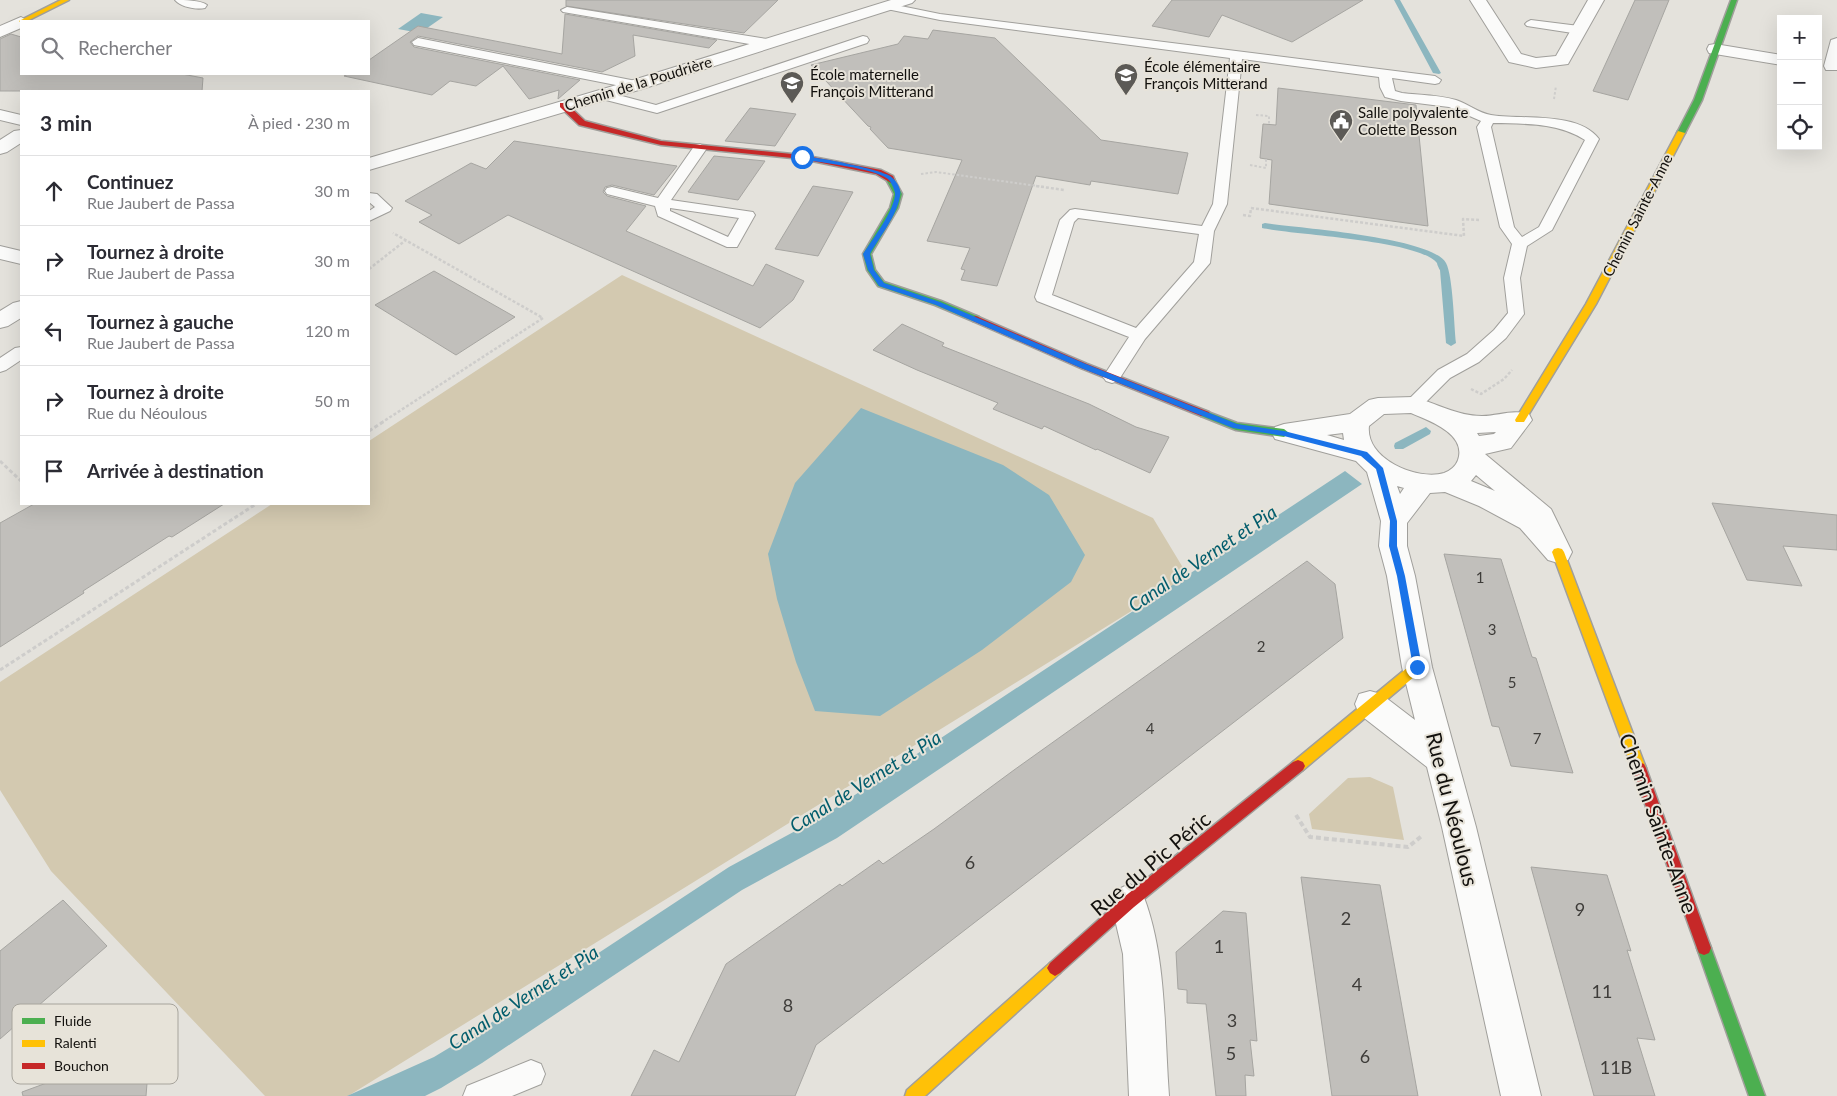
<!DOCTYPE html>
<html lang="fr">
<meta charset="utf-8">
<style>
:root{--surface:#fff;--page:#f7f7f7;--text:#2b2b33;--muted:#7c7c81;--line:#e1e1e2}
body{margin:0;font-family:Lato,sans-serif;background:var(--page);color:var(--text)}
.controls{position:absolute;right:15px;top:15px;display:grid;overflow:hidden;border-radius:0px;box-shadow:0 5px 20px #0002}
.controls button{width:45px;height:45px;display:grid;place-items:center;padding:0;border:0;border-bottom:1px solid var(--line);background:var(--surface);color:var(--text);font:25px sans-serif}
.stop{position:absolute;width:15px;height:15px;margin:-11px;border:4px solid #1a73e8;border-radius:50%;background:#fff}
.stop.end{background:#1a73e8;border-color:#fff;box-shadow:0 1px 5px #0008}
.list{margin:0;padding:0;list-style:none}
h2{display:flex;justify-content:space-between;align-items:center;height:65px;margin:0;padding:0 20px;font-size:21px}
h2 small{font-size:16px;font-weight:400;color:var(--muted)}
.list li{display:grid;grid-template-columns:32px 1fr auto;gap:15px;align-items:center;box-sizing:border-box;height:70px;padding:0 20px;border-top:1px solid var(--line)}
.list b{display:block;font-size:19px;white-space:nowrap}
.list p{margin:0;font-size:16px;white-space:nowrap;color:var(--muted)}
.list em{font-size:16px;font-style:normal;color:var(--muted)}
.icon{flex:none;width:28px;height:28px;fill:none;stroke:currentColor;stroke-width:2;stroke-linecap:round;stroke-linejoin:round}
.map{position:relative;flex:none;width:1837px;height:1096px;overflow:hidden}
.search{position:absolute;background:var(--surface);box-shadow:0 5px 20px #0002;left:20px;top:20px;width:350px;height:55px;display:flex;align-items:center;gap:12px;box-sizing:border-box;padding:0 18px;border-radius:0px;color:var(--muted);font-size:19px}
.panel{position:absolute;background:var(--surface);box-shadow:0 5px 20px #0002;left:20px;top:90px;width:350px;height:415px;border-radius:0px}
.map>svg:first-child{display:block}
.green{fill:#d3c9b0}
.water{fill:#8cb6bf}
.lines{fill:none;stroke-linecap:round;stroke-linejoin:round}
.stream{fill:#8cb6bf;fill-rule:evenodd}
.building{fill:#c1bfbb;stroke:#a6a5a1}
.lane-casing{stroke:#a09f9b;stroke-width:2}
.street-casing{stroke:#a09f9b;stroke-width:2}
.fast-casing{stroke:#a09f9b;stroke-width:3}
.slow-casing{stroke:#a09f9b;stroke-width:3}
.jam-casing{stroke:#a09f9b;stroke-width:3}
.path-far3{stroke:#cecdcb;stroke-width:2;stroke-dasharray:2.5 2;stroke-linecap:butt}
.path-far2{stroke:#cecdcb;stroke-width:2.5;stroke-dasharray:3 2;stroke-linecap:butt}
.path-far1{stroke:#cecdcb;stroke-width:3;stroke-dasharray:4 2.5;stroke-linecap:butt}
.path{stroke:#cecdcb;stroke-width:4;stroke-dasharray:5 3;stroke-linecap:butt}
.lane{fill:#fbfbfa;fill-rule:evenodd}
.street{fill:#fbfbfa;fill-rule:evenodd}
.fast{fill:#4caf50;fill-rule:evenodd}
.slow{fill:#ffc107;fill-rule:evenodd}
.jam{fill:#c62828;fill-rule:evenodd}
.route{fill:#1a73e8}
.labels{text-anchor:middle;dominant-baseline:central;stroke-width:4;stroke-linejoin:round;paint-order:stroke}
.far-poi-label{font-size:15px;fill:#13110e;stroke:#e7e3d9;text-anchor:start}
.far-street-label{font-size:15px;fill:#13110e;stroke:#e7e3d9}
.number-label{font-size:15px;fill:#3e3c39}
.near-number-label{font-size:18px;fill:#3e3c39}
.water-label{font-size:19px;font-style:italic;fill:#035d6d;stroke:#e7e3d9}
.near-street-label{font-size:21px;fill:#13110e;stroke:#e7e3d9}
.key{fill:#e7e3d9;stroke:#a7a49c;stroke-width:1}
.key-label{font-size:14px;fill:#13110e}
</style>
<div class="map">
<svg width="1837" height="1096" viewBox="0 0 1837 1096">
<rect width="100%" height="100%" fill="#e4e2dc"/>
<path class="green" d="M622,275L1153,518L1188,576L348,1096H265L51,871L0,790V682L272,504H369V441Z
M1370,777L1393,787L1404,840L1312,829L1309,814L1348,778Z"/>
<path class="water" d="M421,13L443,17L420,33L398,29Z
M861,408L1003,465L1049,495L1085,555L1071,582L982,650L880,716L815,711L796,662L777,599L768,554L795,483Z
M1345,471L1362,484L837,838L742,890L482,1063L441,1088L425,1096H347L434,1057L512,1010L729,867L823,816Z"/>
<g class="lines">
<path class="stream" d="M1394,0H1400L1441,73L1439,74L1433,73Z
M1265,223C1297,228 1432,237 1446,263C1453,276 1454,326 1456,343L1451,346L1446,343L1440,270C1439,269 1437,264 1437,263C1419,240 1295,235 1262,228V224Z
M1426,427L1431,431L1430,434L1403,449H1395L1394,446L1395,443Z"/>
</g>
<path class="building" d="M566,0H778L744,33L566,6Z
M1172,0H1363L1292,42L1222,15L1209,37L1152,26Z
M1635,0H1669L1628,100L1593,91Z
M565,14L717,40L709,48L633,35L635,56L602,72L418,36L410,42L414,47L580,80L558,99L559,90L529,99L503,66L476,86L450,81L432,95L344,76L348,74H369V60L418,26L562,54Z
M933,30L995,38L1101,140L1188,153L1178,194L1091,181L1090,185L1036,176L997,286L961,280L965,270L961,269L970,248L927,241L962,160L888,148L870,129L871,127L868,126L811,65L898,44L904,36L928,39Z
M11,34L21,37V74H182L203,78L202,91H0V39Z
M1278,88L1416,105L1428,226L1269,204L1272,160L1260,158L1263,124L1276,125Z
M750,108L796,114L775,146L725,141Z
M514,141L677,166L654,195L612,185L605,187L603,192L607,196L646,206L626,231L753,286L766,264L804,281L793,300L760,328L508,215L459,244L419,222L432,215L405,201L471,163L486,169Z
M714,156L765,161L738,200L688,192Z
M813,186L853,192L818,256L775,249Z
M434,271L515,317L456,355L375,305Z
M902,324L944,343L942,346L1089,404L1136,427L1169,437L1150,473L1097,449L1096,450L1044,426L1042,429L993,409L998,403L917,370L873,350Z
M1712,503L1837,515V550L1783,546L1802,586L1747,580Z
M34,504H224L172,537L169,536L83,591L84,593L0,647V523Z
M1444,554L1501,559L1532,657L1536,658L1573,773L1511,766L1499,727L1492,726Z
M1307,561L1335,584L1343,638L816,1045L795,1096H631L654,1050L679,1062L726,964L840,884L842,886L879,860L883,864L934,829L1014,770Z
M1531,867L1607,875L1631,951L1627,950L1655,1040L1637,1038L1655,1096H1594Z
M1301,877L1380,885L1418,1096H1332Z
M63,900L107,946L0,1039V951Z
M1223,911L1246,913L1257,1041L1250,1040L1254,1076L1245,1075L1246,1096H1216L1206,1004L1187,1003V990L1178,989L1176,952Z
M150,1045L146,1096H23L22,1092Z"/>
<g class="lines">
<g class="lane-casing">
<path id="lane" d="M886,3L940,14L1435,76L1441,80L1439,83L1435,84L1392,78L1395,91L1402,93C1419,95 1439,95 1456,100C1468,104 1479,113 1491,115C1521,120 1578,111 1599,139L1552,230L1527,246L1520,278L1524,314L1506,338L1479,362L1450,378L1419,409L1413,411L1407,409L1404,405L1407,401L1438,370L1467,354L1494,330L1508,313L1504,278L1512,244L1500,227L1477,127L1481,121L1449,107L1401,101L1385,97L1380,87L1379,77L1242,59L1227,204L1214,231L1210,263L1145,339L1118,381L1112,383L1106,381L1103,377L1129,337L1037,301L1035,297L1060,220L1070,210L1075,209L1202,226L1213,204L1230,58L940,20L882,8L880,6L882,4ZM1493,123C1524,124 1557,122 1585,140L1539,227L1522,237L1514,227L1491,127ZM1078,218L1199,234L1194,262L1136,328L1052,295L1074,222Z
M567,7L767,39L773,43L767,47L563,12L561,10Z
M1531,20L1579,26L1585,30L1579,34L1527,26L1525,24L1527,22Z
M863,36L867,37L869,40L867,43L657,113L598,98L597,95L603,91L656,105Z
M418,38L636,81L642,85L636,89L414,45L412,42Z
M700,144L707,148L671,200L753,212L755,215L737,247H727L658,216L655,206L607,194L605,191L607,188L612,187L658,198L695,145ZM670,208L739,218L728,237L670,211Z
M369,193L377,194L392,208L390,211L369,221V211L375,207L369,202Z
M21,347V360L6,370L0,372V358L15,348Z
M531,1060L541,1064L545,1074L541,1084L512,1096H463L467,1086Z"/>
</g>
<g class="street-casing">
<path id="street" d="M175,0C185,0 200,0 207,5L205,8C196,10 181,7 175,0Z
M891,0H915L912,3L642,89L369,170V158L630,81Z
M1470,0H1486L1521,54L1536,58L1556,56L1588,0H1604L1568,64L1536,68L1509,62Z
M21,17L28,21H21V28L0,37V26Z
M1837,38V70H1826L1824,66L1831,40Z
M1715,44L1781,55V65L1709,53L1707,49L1709,45Z
M0,110L21,115V125L0,120Z
M21,130V143L7,152L0,154V140L14,131Z
M0,246L21,251V264L0,259Z
M21,301V318L8,326L0,328V311L13,303Z
M1413,397C1436,403 1457,416 1482,416C1498,416 1513,409 1529,414L1532,420L1511,448L1485,454L1551,509L1572,552L1568,560L1558,563L1548,560L1520,528L1479,506L1445,492L1430,493L1407,523V546L1415,576L1432,667L1476,827L1541,1096H1501L1442,827L1427,767L1359,714L1355,704L1359,694L1370,691L1381,694L1415,720L1402,667L1387,576L1379,546L1381,521L1367,472L1356,461L1275,439L1272,433L1275,427L1284,424L1350,414L1369,400L1378,398ZM1411,413C1430,421 1467,434 1458,460C1456,466 1450,471 1444,473C1417,481 1365,459 1369,426L1384,414ZM1496,432L1494,434L1479,436L1477,433ZM1343,433L1344,440L1327,435ZM1476,475L1495,491L1471,481ZM1397,486L1404,488L1400,494Z
M1129,884L1141,890C1167,951 1164,1030 1169,1096H1129L1123,954L1111,902L1117,890Z"/>
</g>
<g class="fast-casing">
<path id="fast" d="M1731,0H1737L1702,100L1685,133L1678,135L1677,133L1694,100Z
M888,179H894L902,194L898,208L871,254L875,270L884,282L941,301L979,317V321H973L935,305L878,286L867,270L863,254L890,208L894,194L887,181Z
M1205,411L1237,423L1284,429L1289,433L1284,437L1236,430L1201,416L1200,414L1201,412Z
M1704,941L1709,943L1711,948L1765,1096H1749L1697,948L1699,943Z"/>
</g>
<g class="slow-casing">
<path id="slow" d="M61,0H69L27,21H21V23L19,21Z
M1678,131L1685,133L1596,304L1524,422H1516L1515,420L1586,304Z
M1558,548L1562,549L1564,552L1646,768L1644,772L1639,774L1634,772L1632,768L1552,552L1554,549Z
M1417,662L1421,663L1423,667L1421,671L1303,770L1298,772L1293,770L1291,766L1293,762L1413,663Z
M1055,960L1060,963L1063,968L1060,973L925,1096H905L907,1090L1050,963Z"/>
</g>
<g class="jam-casing">
<path id="jam" d="M560,103H566L585,121L661,141L802,155L881,170L893,176L895,181L891,183L876,174L802,159L661,145L579,125L560,107Z
M976,316L1087,364L1209,412L1210,414L1209,416H1201L1081,368L973,321V317Z
M1298,760L1303,762L1305,766L1303,770L1134,907L1060,973L1055,976L1050,973L1047,968L1050,963L1124,897L1293,762Z
M1639,762L1644,764L1646,768L1711,948L1709,953L1704,955L1699,953L1697,948L1632,768L1634,764Z"/>
</g>
<path class="path-far3" d="M1554,99L1556,86
M1256,115L1269,116V124
M1250,165L1266,168V159
M921,174L936,172L1045,187"/>
<path class="path-far2" d="M1036,186L1064,190
M1251,208L1464,236L1463,219L1479,220
M1243,215L1250,216L1251,208
M369,269L406,240
M1471,389L1481,394L1504,379L1512,370
M381,423L543,318L393,233"/>
<path class="path-far1" d="M369,431L383,422
M0,461L21,481
M0,670L256,504"/>
<path class="path" d="M1296,815L1310,837L1408,847L1423,835"/>
<use href="#lane" class="lane"/>
<use href="#street" class="street"/>
<use href="#fast" class="fast"/>
<use href="#slow" class="slow"/>
<use href="#jam" class="jam"/>
</g>
<path class="route" d="M800,156C814,156 879,169 890,176C896,180 902,189 900,196C897,216 880,236 870,254L874,270L884,283L940,302L1086,364L1237,424L1284,431L1367,452L1383,468L1397,521V546L1405,576L1422,667L1420,669L1417,670L1413,667L1397,576L1389,546L1390,521L1376,469L1361,456L1284,436L1233,428L1081,368L936,305L879,286L868,270L863,254C872,240 896,208 895,193C894,188 891,182 888,179C874,168 822,163 802,159Z"/>
<defs>
<g id="school-pin" transform="scale(1.25)"><path d="M0 17L-7.5 6A9.5 9.5 0 1 1 7.5 6Z" fill="#5c5a56" stroke="#e7e3d9"/><path d="M0-5L7-2L0 1L-7-2ZM-4 1L0 2.5L4 1V4Q0 6-4 4Z" fill="#fff"/></g>
<g id="civic-pin" transform="scale(1.25)"><path d="M0 17L-7.5 6A9.5 9.5 0 1 1 7.5 6Z" fill="#5c5a56" stroke="#e7e3d9"/><path d="M-.6-6.5H3V-4.5H.6V-3L4-1V1h2V6H-6V1h2V-1L-.6-3ZM-1.2 2.5V6h2.4V2.5Z" fill="#fff"/></g>
</defs>
<g fill-rule="evenodd">
<use href="#school-pin" x="1126" y="75"/>
<use href="#school-pin" x="792" y="83"/>
<use href="#civic-pin" x="1341" y="121"/>
</g>
<g class="labels">
<g class="far-poi-label">
<text x="1144" y="66">École élémentaire<tspan x="1144" dy="17">François Mitterand</tspan></text>
<text x="810" y="74">École maternelle<tspan x="810" dy="17">François Mitterand</tspan></text>
<text x="1358" y="112">Salle polyvalente<tspan x="1358" dy="17">Colette Besson</tspan></text>
</g>
<g class="far-street-label">
<text transform="translate(638 83) rotate(-17)">Chemin de la Poudrière</text>
<text transform="translate(1637 215) rotate(-63)">Chemin Sainte-Anne</text>
</g>
<g class="number-label">
<text x="1480" y="577">1</text>
<text x="1492" y="629">3</text>
<text x="1261" y="646">2</text>
<text x="1512" y="682">5</text>
<text x="1150" y="728">4</text>
<text x="1537" y="738">7</text>
</g>
<g class="near-number-label">
<text x="970" y="862">6</text>
<text x="1580" y="909">9</text>
<text x="1346" y="918">2</text>
<text x="1219" y="946">1</text>
<text x="1357" y="984">4</text>
<text x="1602" y="991">11</text>
<text x="788" y="1005">8</text>
<text x="1232" y="1020">3</text>
<text x="1231" y="1053">5</text>
<text x="1365" y="1056">6</text>
<text x="1616" y="1067">11B</text>
</g>
<g class="water-label">
<text transform="translate(1202 558) rotate(-34)">Canal de Vernet et Pia</text>
<text transform="translate(865 781) rotate(-32)">Canal de Vernet et Pia</text>
<text transform="translate(523 997) rotate(-33)">Canal de Vernet et Pia</text>
</g>
<g class="near-street-label">
<text transform="translate(1453 809) rotate(76)">Rue du Néoulous</text>
<text transform="translate(1659 823) rotate(70)">Chemin Sainte-Anne</text>
<text transform="translate(1150 863) rotate(-40)">Rue du Pic Péric</text>
</g>
</g>
<rect x="12" y="1004" width="166" height="80" rx="8" class="key"/>
<rect x="22" y="1018" width="23" height="6" fill="#4caf50"/>
<rect x="22" y="1040" width="23" height="7" fill="#ffc107"/>
<rect x="22" y="1063" width="23" height="6" fill="#c62828"/>
<g class="key-label">
<text x="54" y="1026">Fluide</text>
<text x="54" y="1048">Ralenti</text>
<text x="54" y="1071">Bouchon</text>
</g>
</svg>
<div class="controls">
<button>+</button>
<button>−</button>
<button><svg class="icon" aria-label="locate" viewBox="0 0 24 24"><circle cx="12" cy="12" r="6"/><path d="M12 2v4M12 18v4M2 12h4M18 12h4"/></svg></button>
</div>
<div class="stop" style="left:802px;top:157px"></div>
<div class="stop end" style="left:1417px;top:667px"></div>
<div class="search"><svg class="icon" aria-label="search" viewBox="0 0 24 24"><circle cx="10" cy="10" r="6"/><path d="M15 15l6 6"/></svg>Rechercher</div>
<section class="panel">
<h2>3 min<small>À pied · 230 m</small></h2>
<ul class="list">
<li><svg class="icon" aria-label="ahead" viewBox="0 0 24 24"><path d="M12 20V5M6 11l6-6 6 6"/></svg><div><b>Continuez</b><p>Rue Jaubert de Passa</p></div><em>30 m</em></li>
<li><svg class="icon" aria-label="right" viewBox="0 0 24 24"><path d="M7 20v-9h11M14 6l5 5-5 5"/></svg><div><b>Tournez à droite</b><p>Rue Jaubert de Passa</p></div><em>30 m</em></li>
<li><svg class="icon" aria-label="left" viewBox="0 0 24 24"><path d="M17 20v-9H6M10 6l-5 5 5 5"/></svg><div><b>Tournez à gauche</b><p>Rue Jaubert de Passa</p></div><em>120 m</em></li>
<li><svg class="icon" aria-label="right" viewBox="0 0 24 24"><path d="M7 20v-9h11M14 6l5 5-5 5"/></svg><div><b>Tournez à droite</b><p>Rue du Néoulous</p></div><em>50 m</em></li>
<li><svg class="icon" aria-label="arrive" viewBox="0 0 24 24"><path d="M6 21V4h12l-3 4 3 4H6"/></svg><div><b>Arrivée à destination</b></div></li>
</ul>
</section>
</div>
